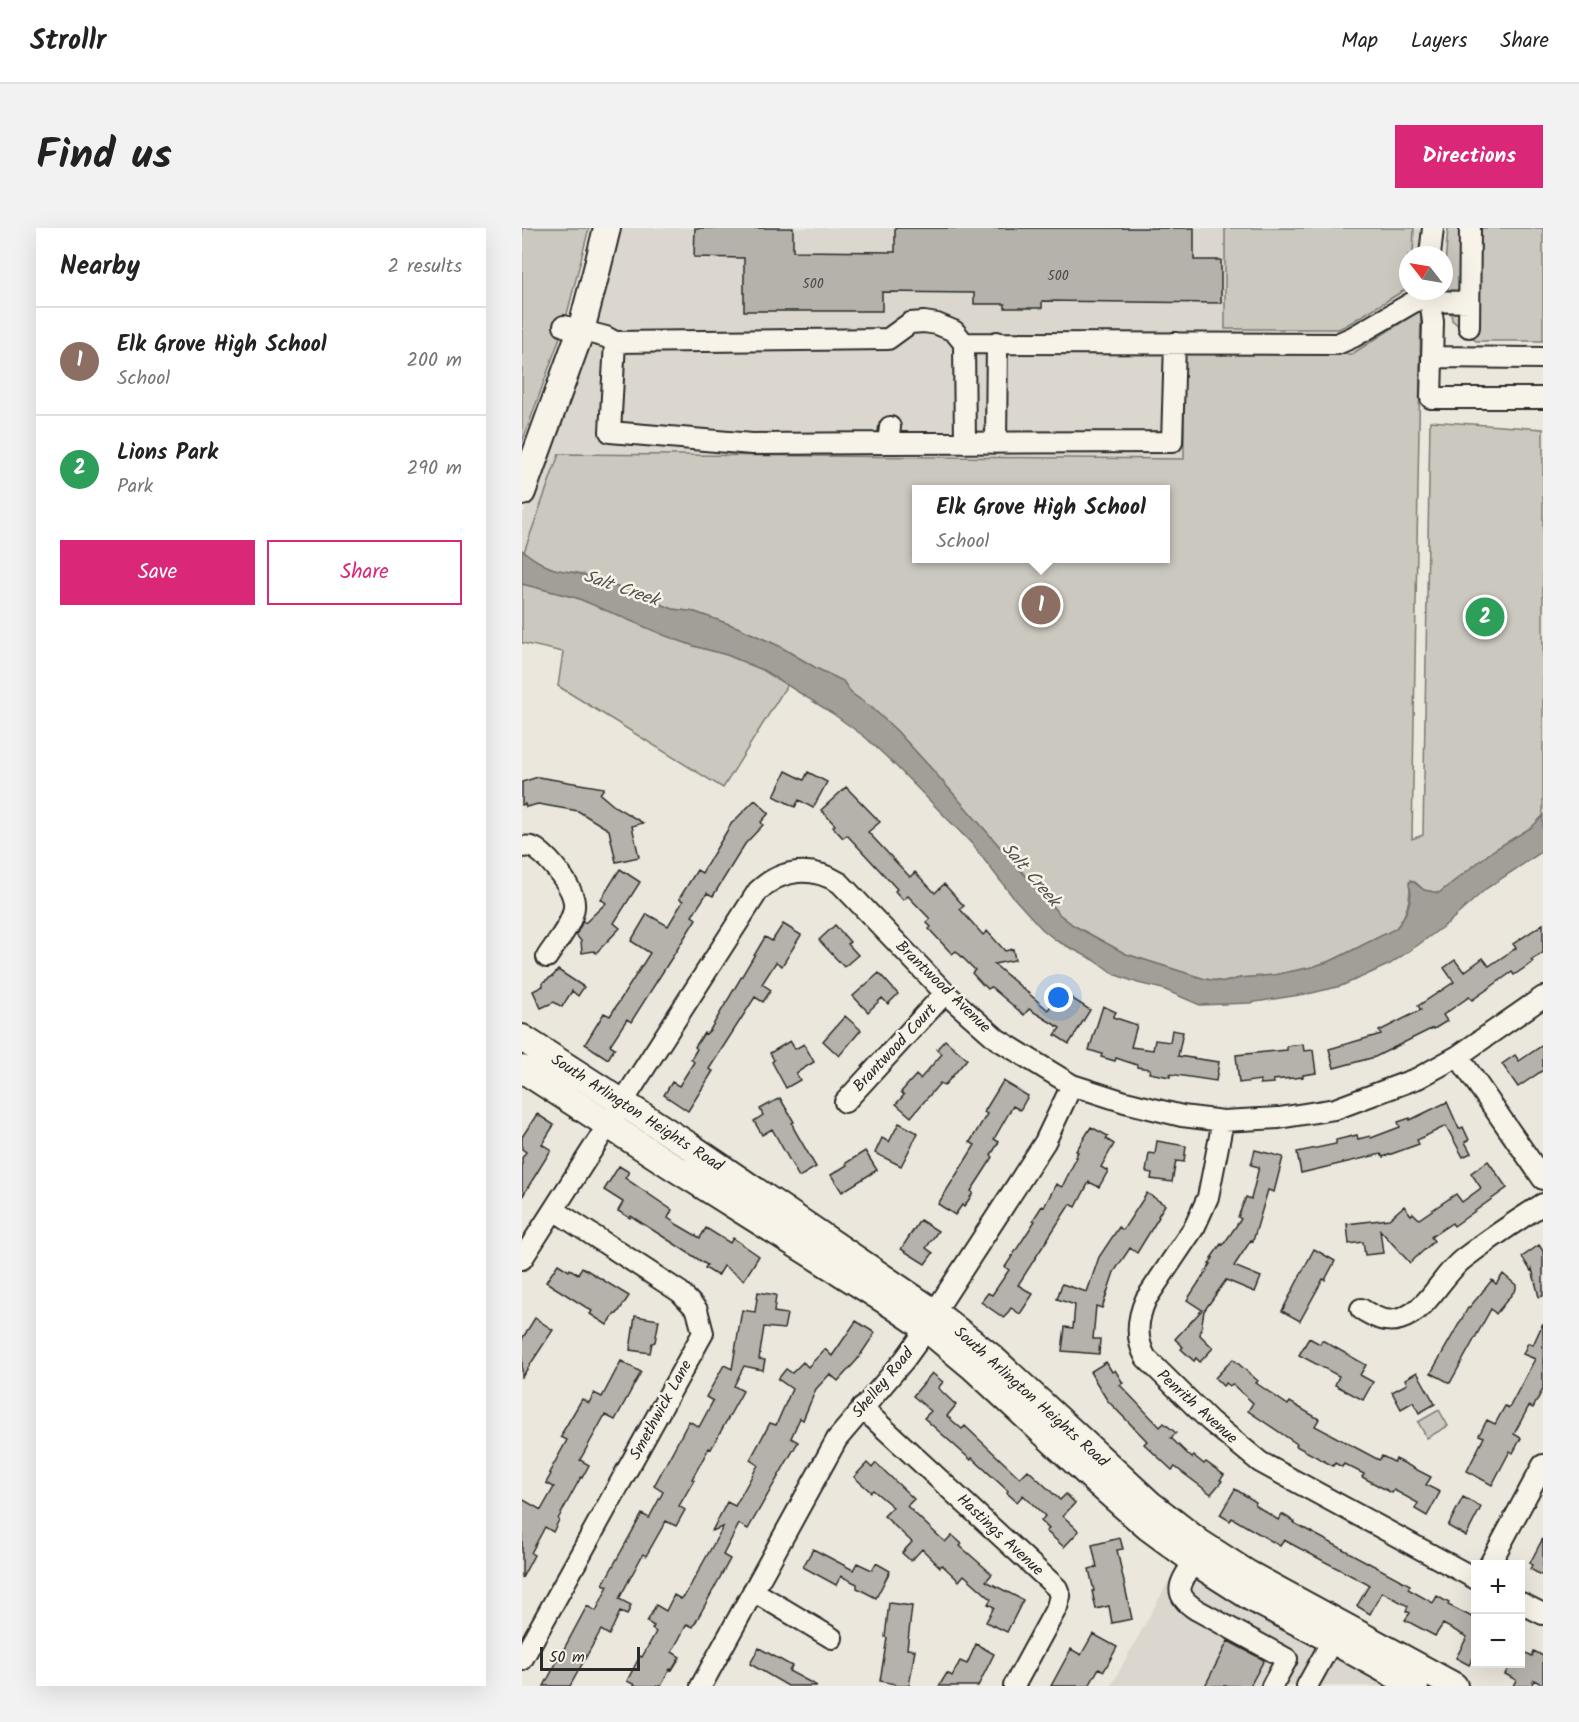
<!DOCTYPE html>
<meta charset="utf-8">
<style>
:root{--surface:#fff;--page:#f2f2f2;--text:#222;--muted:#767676;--line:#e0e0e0;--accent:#db2777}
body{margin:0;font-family:Kalam,sans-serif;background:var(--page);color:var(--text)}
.controls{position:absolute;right:18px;bottom:18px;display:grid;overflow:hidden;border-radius:0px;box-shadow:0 6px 24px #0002}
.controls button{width:54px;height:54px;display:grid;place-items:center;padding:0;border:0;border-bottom:2px solid var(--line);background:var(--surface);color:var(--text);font:30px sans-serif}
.compass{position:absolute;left:877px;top:18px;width:54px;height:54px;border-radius:50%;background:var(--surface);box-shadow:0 6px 24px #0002;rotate:301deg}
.scale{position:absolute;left:18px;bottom:15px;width:100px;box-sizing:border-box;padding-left:6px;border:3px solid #2b2b2b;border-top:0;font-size:16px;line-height:21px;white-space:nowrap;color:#2b2b2b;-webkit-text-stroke:4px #f7f3e8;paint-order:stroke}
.you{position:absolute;left:537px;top:770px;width:21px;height:21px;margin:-15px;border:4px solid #fff;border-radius:50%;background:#1a73e8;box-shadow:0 0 0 9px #1a73e833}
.badge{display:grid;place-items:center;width:39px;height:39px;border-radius:50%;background:var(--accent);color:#fff;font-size:20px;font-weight:700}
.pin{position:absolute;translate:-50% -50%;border:3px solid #fff;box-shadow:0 2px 6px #0006}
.popup{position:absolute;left:390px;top:257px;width:258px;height:78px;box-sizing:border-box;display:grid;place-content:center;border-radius:0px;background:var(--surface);filter:drop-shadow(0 2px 4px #0005);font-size:20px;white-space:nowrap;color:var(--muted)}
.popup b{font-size:22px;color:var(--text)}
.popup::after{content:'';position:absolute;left:50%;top:100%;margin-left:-12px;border:12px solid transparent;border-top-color:var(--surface)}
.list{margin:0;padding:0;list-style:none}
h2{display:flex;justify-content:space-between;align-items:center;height:78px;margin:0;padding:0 24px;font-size:26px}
h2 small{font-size:20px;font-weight:400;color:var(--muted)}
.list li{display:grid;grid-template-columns:39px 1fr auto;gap:18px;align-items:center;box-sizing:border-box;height:108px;padding:0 24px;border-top:2px solid var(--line)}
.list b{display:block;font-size:22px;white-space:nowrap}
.list p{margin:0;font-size:20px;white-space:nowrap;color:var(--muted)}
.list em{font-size:20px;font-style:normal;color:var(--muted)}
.actions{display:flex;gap:12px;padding:18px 24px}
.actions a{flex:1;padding:14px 0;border:2px solid var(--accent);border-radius:0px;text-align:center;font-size:21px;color:var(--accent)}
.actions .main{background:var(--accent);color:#fff}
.map{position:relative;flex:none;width:1021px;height:1458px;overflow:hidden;border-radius:0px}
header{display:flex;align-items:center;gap:36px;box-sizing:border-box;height:84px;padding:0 30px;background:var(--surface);border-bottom:2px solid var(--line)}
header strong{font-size:28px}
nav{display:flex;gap:33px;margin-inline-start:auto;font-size:21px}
.intro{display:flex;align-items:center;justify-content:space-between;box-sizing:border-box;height:144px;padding:0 36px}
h1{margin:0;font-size:42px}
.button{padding:15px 27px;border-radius:0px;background:var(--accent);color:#fff;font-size:21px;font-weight:700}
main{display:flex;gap:36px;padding:0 36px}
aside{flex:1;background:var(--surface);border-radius:0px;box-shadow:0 6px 24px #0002}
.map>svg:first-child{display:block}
.built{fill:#dbd7ce;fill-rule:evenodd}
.green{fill:#cbc8bf;stroke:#7b7a75;stroke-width:1.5;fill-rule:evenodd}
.water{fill:#a29f98;stroke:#72716c;stroke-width:1.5}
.building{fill:#b5b2ab;stroke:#2b2b2b;stroke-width:1.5}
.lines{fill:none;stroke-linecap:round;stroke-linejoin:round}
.minor-casing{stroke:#2b2b2b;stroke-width:24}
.major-casing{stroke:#2b2b2b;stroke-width:30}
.minor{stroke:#f7f3e8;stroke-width:20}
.major{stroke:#f7f3e8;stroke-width:26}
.labels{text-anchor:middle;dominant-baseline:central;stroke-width:5;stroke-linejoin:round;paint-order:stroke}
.number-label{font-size:14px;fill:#4e4d4b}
.street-label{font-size:16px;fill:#2b2b2b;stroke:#f7f3e8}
.water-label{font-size:18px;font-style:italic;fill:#555451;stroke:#f7f3e8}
</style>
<header>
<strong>Strollr</strong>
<nav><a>Map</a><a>Layers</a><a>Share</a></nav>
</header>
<div class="intro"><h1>Find us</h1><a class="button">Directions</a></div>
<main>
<aside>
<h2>Nearby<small>2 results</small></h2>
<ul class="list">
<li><span class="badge" style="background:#8d6e63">1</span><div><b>Elk Grove High School</b><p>School</p></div><em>200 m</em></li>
<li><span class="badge" style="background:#2e9e5b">2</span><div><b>Lions Park</b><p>Park</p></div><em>290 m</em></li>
</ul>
<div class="actions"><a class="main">Save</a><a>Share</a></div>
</aside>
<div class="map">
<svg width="1021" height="1458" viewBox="0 0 1021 1458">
<rect width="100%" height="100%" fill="#ebe7dd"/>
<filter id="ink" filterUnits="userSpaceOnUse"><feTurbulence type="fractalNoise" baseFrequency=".0167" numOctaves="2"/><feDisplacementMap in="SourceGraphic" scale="12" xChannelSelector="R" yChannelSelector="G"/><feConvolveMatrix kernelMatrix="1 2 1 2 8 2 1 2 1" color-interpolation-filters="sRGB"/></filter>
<g filter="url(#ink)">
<path class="built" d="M95,0H901V27H886V63H899L889,652L496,637L407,538L257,418L77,352L14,333L0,322V290L63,116ZM394,262H644V330H394Z
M656,1336L687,1359L741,1391L767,1405L775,1406L871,1458H589Z"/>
<path class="green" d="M0,0H67L42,98L0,215Z
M703,0H892L891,27H886V60L823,98L816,101H703Z
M926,0H1021V113H954L930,92L923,37Z
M899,82L890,611L901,607L908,193L1021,201V588L1010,599L972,622L917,665L902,662L893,654H887C890,669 884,690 873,701L811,732L790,739L752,747L718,750L703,754L683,751L604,726L551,697L537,686L407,538L374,502L350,480L329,465L321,453L294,440L257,418L215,399L173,384L151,381L77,352C65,345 53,345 40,343C25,340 14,333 2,324L37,226L662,231V124L830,126ZM394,262H644V330H394Z
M0,356L55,370L172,418L205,427L241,442L265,457L201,560L36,458L41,424L0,415Z
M917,1182L926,1198L905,1210L896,1194Z"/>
<path class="water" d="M0,322C9,329 18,336 29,340C45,345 61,344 77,352L151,381L173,384L215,399L257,418L294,440L321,453L329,465L350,480L374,502L407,538L537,686L551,697L604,726L683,751L703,754L718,750L752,747L790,739L811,732L873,701C882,692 893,669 887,657L889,652L902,662L917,665L972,622L1010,599L1021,588V623L965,660L926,695L896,717L868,736L842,748L819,758L790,765L727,775L678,777L641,761L616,755L594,747L572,732L535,713L520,701L491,669L450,616L370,534L343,509L310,485L241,442L205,427L172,418L144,408L55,370L0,356Z"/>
<path class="building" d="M173,0H271V23L373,24V0H672V32H699V75L520,73V80H483V76H452V65L360,64V83H222V30L172,29Z
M264,543L282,552L286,544L305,554L291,580L277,572L273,579L252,568Z
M16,549L82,560L78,566L92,578L121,595L110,598L117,629L94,634L87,602L56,583L16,576L4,579L3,576L0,577V554Z
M324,559L358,594L346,604L388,649L393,644L413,665L422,656L442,678L438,681L461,707L465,703L483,723L491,721L493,732L472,736L526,782L532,773L538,777L545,767L568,782L547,816L533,807L538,800L507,781L502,787L469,759L466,761L462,757H461L450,745L453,742L434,723L430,726L407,701L409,699L404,694L408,691L386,668L381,672L373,663L375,661L325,607L321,610L311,599L313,597L299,582Z
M233,572L247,585L239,594L241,597L223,616L191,668L185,665L170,688L174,691L156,720L109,794L105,791L88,817L93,820L86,831L63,816L82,785L88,788L128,725L109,713L125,686L146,698L161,673L157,671L175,642L180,645L209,596Z
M98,641L118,654L92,695L98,700L74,725L72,723L60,725L59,713L54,707L61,693L63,695L84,675L79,671Z
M261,696L279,707L260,738L254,734L240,756L249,762L241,774L233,769L187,841L191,843L166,883L142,867L150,854L157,858L172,834L169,831L175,821L173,819L182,805L184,806L188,802L243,709L250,713Z
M1021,696V725L1009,732L1011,734L992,747L990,744L950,772L947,769L921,787L925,793L912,801L911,800L853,829L812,840L807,821L859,806L857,803L899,782L896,778L932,754L922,740L933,732L942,744L961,730L967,738L994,720L991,716Z
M313,697L328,714L326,716L336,727L322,739L297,712Z
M36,742L62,759L56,768L50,763L40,779L32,774L19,780L11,763L21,758V754L31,748Z
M357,745L376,766L366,776L360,770L346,784L331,768Z
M581,778L594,784L591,789L615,797L609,819L631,822L633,812L648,814L650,802L661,804L656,828L697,834L694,853L648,846V849L627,845L628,841L615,839V837L594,830L593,833L579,829L580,826L567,822Z
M323,788L339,802L317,828L301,813Z
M423,812L445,831L422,858L418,855L389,889L374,876L382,867L379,864L394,847L398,851L420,826L415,821Z
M268,813L273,821L282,816L292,834L274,845L278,852L264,860L250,834L252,832L248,825Z
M781,816L782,823L791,822L794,845L781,847V849L751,852L752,855L738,856V852L717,855L714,827L765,822V818Z
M1021,817V842L996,859L980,836L993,827L997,833Z
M481,853L506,868L498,882L491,878L472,911L477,914L469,927L471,929L449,963L451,965L442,979L440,977L433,987L416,976L453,917L448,914L465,886L462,884Z
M258,870L272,894L270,895L272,901L294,939L277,949L250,901L240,907L232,893L241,887L238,881Z
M925,874L937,901L941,899L947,912L943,914L949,925L941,929L924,898L895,912L897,916L861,929L859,926L779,945L775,924L814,916V912L835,907L836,911L848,908L849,910L878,899L876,894L888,890V892Z
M15,886L32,897L20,916L29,922L0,969V930L4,924L0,921V909Z
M377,895L396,905L379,938L353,925L360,910L367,914Z
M569,899L586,908L584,911L592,916L579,939L586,943L577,959L567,954L554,979L548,976L496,1057L511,1066L498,1086L489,1080L482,1090L459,1074L466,1065L470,1067L487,1042L483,1039L513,993L511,992L520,978L522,979L534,956L540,959L555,929H553L556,924L554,923Z
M635,913L664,918L662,934L654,933L650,954L629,951L630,945L624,944L627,925L633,926Z
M733,922L761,929L752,964L746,962L731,1013L729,1012L712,1038L739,1049L733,1064L704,1052L682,1083L678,1107L691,1120L678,1134L674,1130L672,1133L659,1121L661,1119L653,1111L680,1082L665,1072L689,1036H687L691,1030H689L699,1016L701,1017L719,991L716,989L724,969L729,971L737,939L729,937Z
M343,923L355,942L320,964L309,947L325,937L324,935Z
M966,933L985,960L932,998L930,995L909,1009L912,1013L888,1035L858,1002L861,1025L843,1027L841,1014L827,1016L825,996L867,991L882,978L889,987L891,985L897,991L934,966L940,974L959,960L949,945Z
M97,938L107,944L103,950L150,982L146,990L156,997L178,1010L184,1000L208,1015L211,1010L237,1028L222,1052L202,1038L196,1048L183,1040L185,1037L151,1015L109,988L108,990L96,983L101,974L82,962Z
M625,965L643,977L636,988L637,989L615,1025L608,1020L592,1044L580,1080L574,1078L571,1111H578L577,1126L540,1123L543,1099L551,1100L553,1077L535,1071L540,1056L565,1064L577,1029L597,999L601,1002Z
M398,992L416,1003L404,1020L411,1025L403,1036L379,1021Z
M1017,1017L1021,1023V1068L1017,1069L1010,1041L1009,1043L1000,1029Z
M792,1021L813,1033L803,1052L801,1051L778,1093L760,1083Z
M36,1036L47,1043L48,1041L56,1046L60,1039L107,1068L95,1086H93L85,1097L68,1086L70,1083L24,1054Z
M981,1046L994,1057V1061L974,1086L969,1081L928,1155L909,1145L946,1080H947L970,1052L974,1056Z
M236,1064L254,1067L252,1084L265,1086L262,1101L242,1099L237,1131L243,1132L241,1142L222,1138L212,1158L221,1163L189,1221L187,1220L170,1251L172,1252L157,1278L163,1282L154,1298L144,1293L124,1328L121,1326L97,1371L109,1377L105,1387L98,1384L87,1407L79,1402L48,1458H22L65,1378L74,1383L86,1358L81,1356L120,1286L127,1290L141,1264L132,1258L167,1193L177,1199L191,1173L184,1169L202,1137L210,1141L220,1082L233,1084Z
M113,1088L137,1092L133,1114L130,1115L128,1125L108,1122Z
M13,1090L31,1102L0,1149V1111Z
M334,1093L353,1105L335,1132L316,1153L308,1146L294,1161L281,1192L278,1190L269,1210L276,1214L226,1301L217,1296L201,1327L208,1331L189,1366L171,1399L165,1396L150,1424L158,1429L150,1442L148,1441L139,1458H115L105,1453L118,1428L120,1429L134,1404L130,1401L132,1398L125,1394L134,1377L144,1383L152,1367L159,1371L163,1367L201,1299L190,1303L205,1274L213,1278L236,1237L228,1232L248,1195L254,1197L270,1161L256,1151L264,1141L270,1145L281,1134L286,1139L303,1121L310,1128Z
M1021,1095V1161L1011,1180L1007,1178L992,1206L999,1210L991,1225L988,1223L970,1257L945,1243L962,1209L957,1207L965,1192L973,1196L983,1178L987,1180L1013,1131L1001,1126L1006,1115L1011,1117Z
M787,1110L798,1116L800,1112L844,1137L838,1147L851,1154L841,1172L813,1157L817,1148L777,1127Z
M711,1131L736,1153L734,1155L766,1177L768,1174L797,1191L793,1198L857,1232L860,1228L872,1234L874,1231L909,1249L904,1257L918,1264L905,1288L893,1281L896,1275L872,1262L870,1265L840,1249L842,1246L822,1236L820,1239L813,1235L811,1238L774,1218L775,1216L726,1183L731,1175L710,1156L708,1158L704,1155L701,1158L693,1150Z
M99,1133L119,1144L93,1192L83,1187L58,1232L67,1237L60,1250L59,1249L36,1291L37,1292L31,1304L23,1299L9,1325L12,1327L0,1350V1271L19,1282L32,1259L24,1255L29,1246L27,1245L45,1212L39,1209L41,1205H40L60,1171L67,1175L72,1165L80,1169Z
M584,1134L590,1144L593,1142L601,1155L598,1157L638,1199L642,1195L654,1205L649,1210L670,1230L672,1228L682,1236L684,1234L702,1247L698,1252L700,1253L689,1266L653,1239L650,1242L622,1216L625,1213L585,1172L568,1144Z
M895,1144L913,1176L897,1185L891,1174L879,1181L870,1164L885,1156L883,1151Z
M410,1145L421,1154L416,1160L434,1177L425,1188L440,1201L443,1198L498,1250L506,1242L538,1272L544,1266L553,1275L541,1288L557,1303L542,1319L524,1303L527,1301L519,1293L523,1288L501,1267L495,1274L485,1265L486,1263L450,1230L449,1232L402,1190L409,1183L391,1168Z
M345,1235L350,1240L354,1235L392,1271L385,1278L423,1314L430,1307L440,1316L438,1318L470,1346L464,1353L501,1372L485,1404L464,1394L472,1379L466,1376L469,1371L442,1347L437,1353L420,1337L418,1339L400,1321L389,1333L380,1325L390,1314L362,1288L371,1279L351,1262L349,1264L332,1249Z
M713,1261L734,1274L733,1277L756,1292L760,1286L773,1294L772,1295L888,1357L886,1361L911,1375L915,1368L927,1375L926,1377L954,1391V1425L947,1437L934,1430L945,1409L921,1396L913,1408L883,1392L888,1385L884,1383L886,1378L860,1364L848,1386L835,1378L847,1357L762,1312L758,1318L710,1290L708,1293L698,1287Z
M941,1269L959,1279L944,1308L926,1298Z
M598,1310L601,1321L595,1322L610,1391L590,1395L587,1378L574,1381L570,1363H572L567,1341L575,1339L570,1317Z
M1021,1310V1348L1008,1341L1010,1337L1008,1335Z
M291,1321L331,1342L335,1335L350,1342L354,1335L368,1343L354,1370L335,1360V1356L319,1348L314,1357L281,1339Z
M367,1375L390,1378L385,1421L393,1422L387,1458H373V1456L358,1453L365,1410L363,1409Z
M571,1406L595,1419L582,1443L577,1440L567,1458H529L549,1421L559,1427Z
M706,1413L742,1432L728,1458H683Z
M454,1416L472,1426L456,1458H417L425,1445L430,1448L438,1433L445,1436Z
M237,1420L270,1438L267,1443L295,1458H266L228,1436Z
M999,1422L1010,1428L1012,1423L1021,1428V1457L1012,1452L1009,1458H991L994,1452L983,1446L989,1436H999Z"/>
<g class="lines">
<g class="minor-casing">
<path id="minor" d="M908,27L911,0
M907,63L911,94L909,170H1021
M908,73L947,74
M42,98L84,109L93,114L366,111L388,95L402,94L415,96L432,103L442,115L815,116L831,109L907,65
M947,99L948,0
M93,114L88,204L230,216L366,215L368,199
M442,115L443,215
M910,129L1021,130
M366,215L650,214L653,115
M474,215L475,114
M0,619C5,618 9,618 14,621C28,631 54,661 52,679C51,695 34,715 25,729
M936,828L1021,951
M323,874L423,765
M701,893L686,969L673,998L624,1071C615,1091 613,1110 624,1130L688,1193L738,1234L954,1351
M0,1031L236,663C260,640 290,638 318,655L423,765L475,811L550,857L603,874L660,888L701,893L757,890L813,881L896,850L936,828L1021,769
M839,1081C851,1088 863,1096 878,1091C907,1082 918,1049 941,1031C966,1012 994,993 1021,976
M340,1180L535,1360L538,1368L535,1379L492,1458
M672,1333C659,1355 648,1365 675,1382L765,1431L750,1458
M968,1336L1021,1237
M231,1363L310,1410
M999,1375L1021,1386
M0,1432L181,1105L175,1082L158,1064L32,982
M179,1458L315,1211L383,1131L396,1113L403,1099L523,914L550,857
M785,1458L816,1402"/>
</g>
<g class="major-casing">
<path id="major" d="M0,264L59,102L75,41L85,0
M0,810L166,917L413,1085L468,1128L628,1276L678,1315L726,1346L932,1458
M0,841L153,940L369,1076L403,1099L451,1139L576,1255L626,1299L672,1333L730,1370L810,1412L893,1458"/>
</g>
<use href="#minor" class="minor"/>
<use href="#major" class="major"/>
</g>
</g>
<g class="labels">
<g class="number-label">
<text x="536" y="48">500</text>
<text x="291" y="56">500</text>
</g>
<g class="street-label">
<text transform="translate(421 759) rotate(44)">Brantwood Avenue</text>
<text transform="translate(373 820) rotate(-47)">Brantwood Court</text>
<text transform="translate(115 885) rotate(33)">South Arlington Heights Road</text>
<text transform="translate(361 1155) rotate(-50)">Shelley Road</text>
<text transform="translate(509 1169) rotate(42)">South Arlington Heights Road</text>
<text transform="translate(675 1179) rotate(42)">Penrith Avenue</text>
<text transform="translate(139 1182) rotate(-61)">Smethwick Lane</text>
<text transform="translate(478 1307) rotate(43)">Hastings Avenue</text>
</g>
<g class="water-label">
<text transform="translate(99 361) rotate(19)">Salt Creek</text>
<text transform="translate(508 647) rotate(49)">Salt Creek</text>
</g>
</g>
</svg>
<div class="controls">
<button>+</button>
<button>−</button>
</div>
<svg class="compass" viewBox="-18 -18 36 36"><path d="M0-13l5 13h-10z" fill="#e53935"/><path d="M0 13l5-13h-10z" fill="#767676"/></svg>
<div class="scale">50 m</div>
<div class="you"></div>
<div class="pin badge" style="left:519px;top:377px;background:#8d6e63">1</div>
<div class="popup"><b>Elk Grove High School</b>School</div>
<div class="pin badge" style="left:963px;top:389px;background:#2e9e5b">2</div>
</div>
</main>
